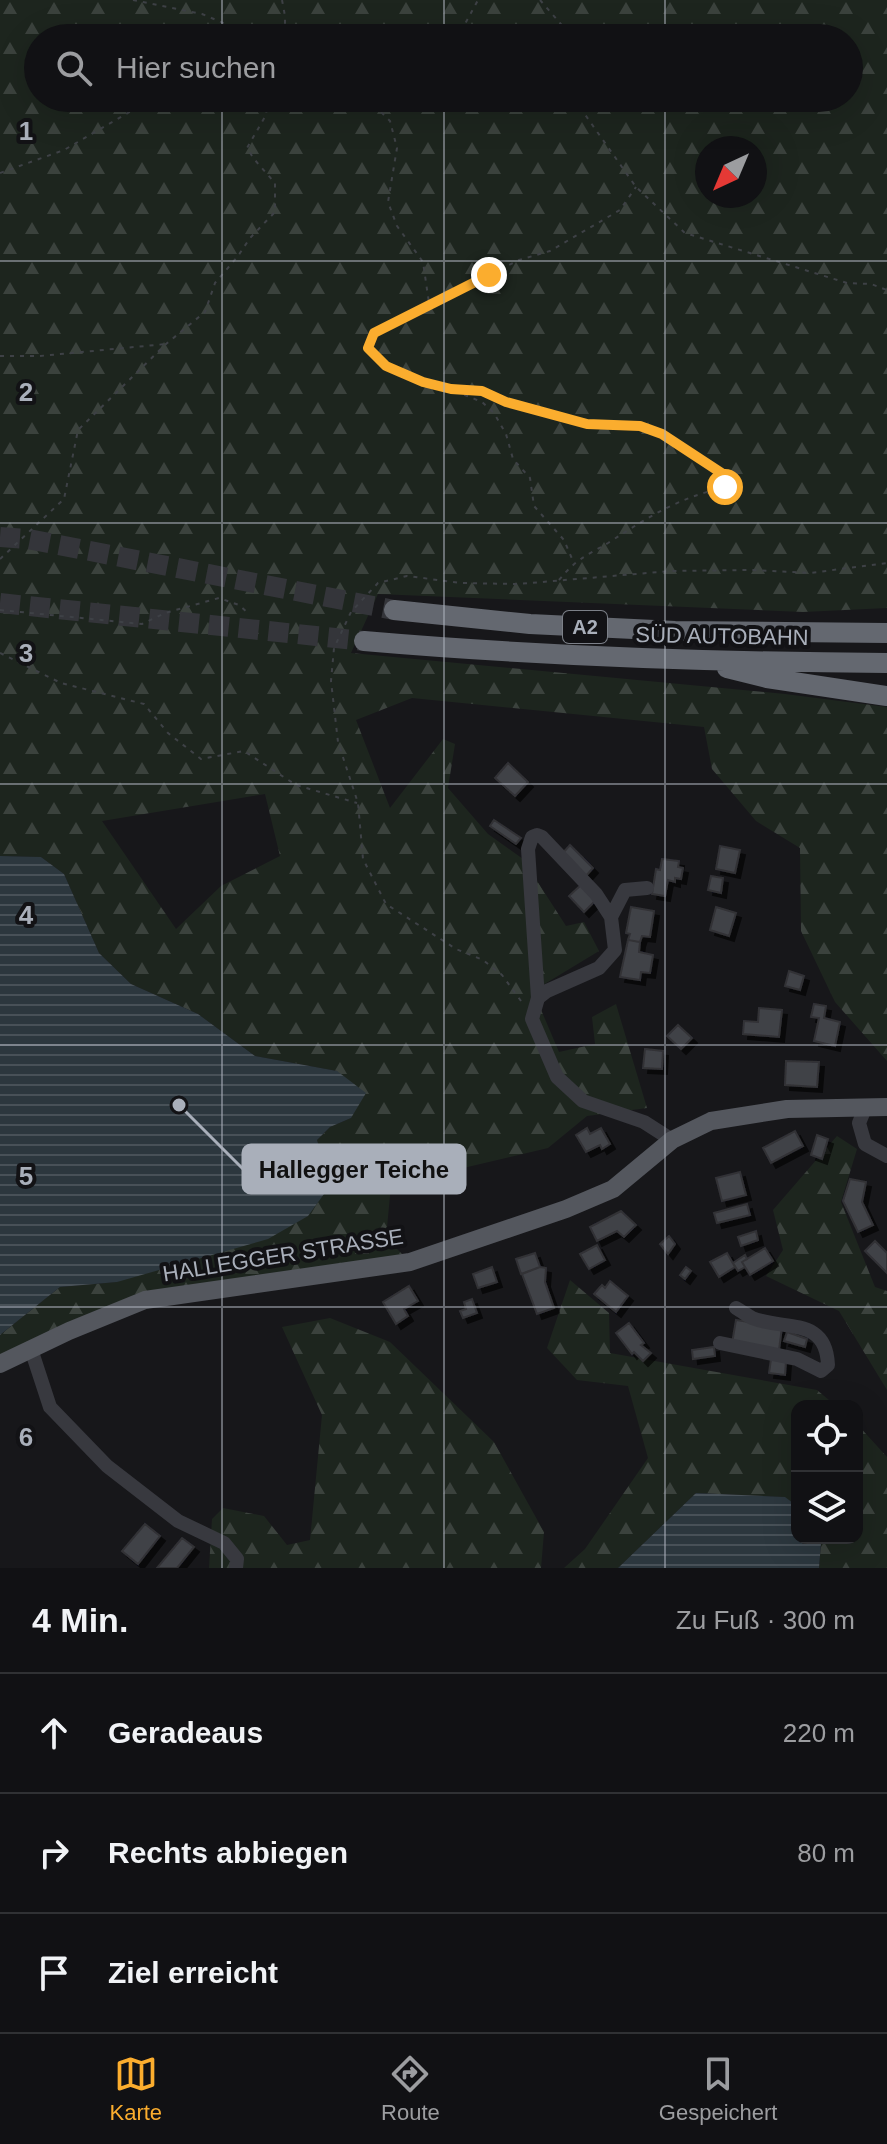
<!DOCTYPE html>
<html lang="de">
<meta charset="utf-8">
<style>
:root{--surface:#111114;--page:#1a1a1d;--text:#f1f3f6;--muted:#9c9da0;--line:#303134;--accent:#fbad2e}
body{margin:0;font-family:Helvetica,sans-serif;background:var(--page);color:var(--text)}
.controls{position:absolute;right:24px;bottom:24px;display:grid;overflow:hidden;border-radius:16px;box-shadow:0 8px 32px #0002}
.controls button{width:72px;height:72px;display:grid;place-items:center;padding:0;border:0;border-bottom:2px solid var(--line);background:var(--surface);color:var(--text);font:40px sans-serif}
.compass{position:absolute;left:695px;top:136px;width:72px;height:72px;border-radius:50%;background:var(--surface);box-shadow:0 8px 32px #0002;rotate:224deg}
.stop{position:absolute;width:24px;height:24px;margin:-18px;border:6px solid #fbad2e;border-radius:50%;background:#fff}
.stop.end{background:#fbad2e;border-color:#fff;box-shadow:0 2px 8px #0008}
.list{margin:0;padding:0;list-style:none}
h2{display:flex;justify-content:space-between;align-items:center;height:104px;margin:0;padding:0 32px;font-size:34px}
h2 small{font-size:26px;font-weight:400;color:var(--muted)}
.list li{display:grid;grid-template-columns:52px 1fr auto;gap:24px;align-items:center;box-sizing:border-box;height:120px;padding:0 32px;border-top:2px solid var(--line)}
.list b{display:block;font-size:30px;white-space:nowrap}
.list em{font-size:26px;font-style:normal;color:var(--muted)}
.icon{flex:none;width:44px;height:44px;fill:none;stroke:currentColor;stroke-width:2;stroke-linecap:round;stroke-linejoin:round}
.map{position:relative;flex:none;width:887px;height:1568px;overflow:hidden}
.search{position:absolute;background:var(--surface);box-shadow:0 8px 32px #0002;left:24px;right:24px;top:24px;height:88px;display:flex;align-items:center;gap:20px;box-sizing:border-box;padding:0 28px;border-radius:44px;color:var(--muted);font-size:30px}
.sheet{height:464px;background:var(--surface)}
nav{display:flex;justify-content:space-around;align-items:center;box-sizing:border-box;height:112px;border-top:2px solid var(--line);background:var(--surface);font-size:22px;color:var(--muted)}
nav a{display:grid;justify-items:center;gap:4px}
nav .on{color:var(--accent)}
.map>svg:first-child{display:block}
.forest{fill:url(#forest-firs);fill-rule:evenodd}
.water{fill:url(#water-rules)}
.building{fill:#414247;stroke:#313136;stroke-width:2;filter:url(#shadow)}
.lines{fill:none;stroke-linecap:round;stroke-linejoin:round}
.highway-tunnel{stroke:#34353a;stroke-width:20;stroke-dasharray:20 10;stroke-linecap:butt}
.path{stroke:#3e4146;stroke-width:2;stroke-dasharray:4 6;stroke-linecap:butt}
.minor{stroke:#38393f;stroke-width:14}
.major{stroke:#54575e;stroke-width:18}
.highway{stroke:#646870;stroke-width:20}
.route{stroke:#fbad2e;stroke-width:10}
.grid{fill:none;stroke:#a9afba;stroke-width:2;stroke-opacity:0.55}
.labels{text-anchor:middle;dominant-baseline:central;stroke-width:8;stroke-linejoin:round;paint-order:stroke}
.shield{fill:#121215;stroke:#7c8088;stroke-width:2}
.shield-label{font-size:20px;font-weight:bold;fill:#a9afba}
.street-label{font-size:22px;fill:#a9afba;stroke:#121215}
.grid-label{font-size:26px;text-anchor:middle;font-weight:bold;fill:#a9afba;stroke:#121215;stroke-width:8;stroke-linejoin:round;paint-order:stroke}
.leader{fill:none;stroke:#a9afba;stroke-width:3}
.callout-dot{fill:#a9afba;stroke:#121215;stroke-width:3}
.callout{fill:#a9afba;stroke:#a9afba;stroke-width:3}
.callout-label{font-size:24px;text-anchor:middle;font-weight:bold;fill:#111}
</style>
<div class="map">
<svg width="887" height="1568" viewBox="0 0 887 1568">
<defs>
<pattern id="forest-firs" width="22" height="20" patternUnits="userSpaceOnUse" patternTransform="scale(2)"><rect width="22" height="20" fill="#1d251e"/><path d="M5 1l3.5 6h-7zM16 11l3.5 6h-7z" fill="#3b423d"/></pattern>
<pattern id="water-rules" width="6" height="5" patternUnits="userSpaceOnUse" patternTransform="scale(2)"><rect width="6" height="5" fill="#2c373e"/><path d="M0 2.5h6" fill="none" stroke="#485158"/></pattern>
<filter id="shadow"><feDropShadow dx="5" dy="5" stdDeviation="0" flood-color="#0009"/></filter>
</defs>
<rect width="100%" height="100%" fill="#17171a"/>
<path class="forest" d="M0,0H887V608L803,612L378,594L351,653L785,694L887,707V1061L835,1002L801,931L800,848L756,821L712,769L704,727L412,698L356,720L390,808L443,739L455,744L448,788L488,834L523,859L566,926L584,922L599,951L533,991L559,1052L595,1044L592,1017L616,1004L647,1108L587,1116L548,1148L391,1185L386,1238L410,1262L145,1300L0,1364V1335L60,1287L117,1282L323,1159L317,1140L330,1127L351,1118L337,1071L255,1056L198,1014L131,984L99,953L64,874L41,857L0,856ZM38,38H849V98H38ZM707,148H755V196H707ZM265,794L280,856L221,886L176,929L102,821Z
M837,1136L857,1149L841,1202L875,1287L887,1291V1390L839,1311L766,1276L783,1250L773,1210Z
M570,1280L609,1313L610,1353L817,1390L836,1406H797V1506L784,1497L696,1493L618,1568H564L585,1549L648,1458L628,1386L577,1380L547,1348Z
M330,1318L390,1342L494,1442L544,1532L541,1568H209L212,1519L223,1508L264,1516L287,1545L310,1540L322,1415L282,1327Z
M857,1424L887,1457V1568H819L821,1543L819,1538H857Z"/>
<path class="water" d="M0,856L41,857L64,874L99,953L131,984L198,1014L255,1056L337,1071L366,1093L351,1118L330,1127L317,1140L323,1159L340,1172L308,1216L268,1239L117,1282L60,1287L0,1335Z
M696,1493L785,1497L797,1506V1538H819L821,1543L819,1568H618Z"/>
<path class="building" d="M508,763L528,782L515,796L495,778Z
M494,820L521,838L516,844L490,826Z
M570,845L593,868L585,877L561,855Z
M720,846L740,850L735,873L716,869Z
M662,859L679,861L678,867L683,868L681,879L675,878V882L668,880L665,896L652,894L656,869L660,870Z
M711,876L723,878L721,893L708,890Z
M582,884L596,900L584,912L569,896Z
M631,907L654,911L650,937L642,936L640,942L628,940L630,934L626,933Z
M716,907L736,913L729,936L710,930Z
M628,940L640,942L639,952L653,955L650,973L641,972L640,980L620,977Z
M789,971L804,976L800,990L785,986Z
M814,1004L826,1006L824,1018L840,1022L835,1046L814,1041L819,1018L811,1017Z
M759,1008L782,1010L779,1037L743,1034L744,1021L758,1022Z
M678,1025L692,1038L681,1049L667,1036Z
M645,1049L663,1051L662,1069L643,1068Z
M786,1061L819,1062L817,1087L785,1085Z
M587,1128L590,1134L601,1128L610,1144L602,1149L600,1145L586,1152L576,1135Z
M795,1131L803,1146L771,1163L763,1148Z
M817,1135L828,1139L822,1159L811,1155Z
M740,1172L746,1195L722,1201L716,1178Z
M850,1179L866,1182L862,1202L873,1225L858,1232L843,1201Z
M747,1204L750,1215L717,1223L714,1213Z
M621,1211L636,1225L624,1237L617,1231L597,1241L590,1227Z
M756,1231L758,1240L741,1246L738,1237Z
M669,1236L675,1244L668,1254L660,1244Z
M875,1241L887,1253V1273L865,1251Z
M597,1245L605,1260L589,1269L580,1254Z
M765,1248L773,1261L750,1275L742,1262Z
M535,1253L540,1267L521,1274L516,1259Z
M727,1253L735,1267L719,1277L710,1262Z
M745,1255L747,1259L742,1262L745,1267L738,1271L733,1263Z
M492,1267L497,1282L478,1288L473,1274Z
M540,1267L546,1268L545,1282L554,1308L537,1314L522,1274Z
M686,1267L691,1271L685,1279L680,1275Z
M610,1281L628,1296L616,1312L594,1294L602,1285L605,1288Z
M409,1286L418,1301L404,1309L408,1316L396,1324L383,1302Z
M472,1299L477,1313L463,1318L460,1311L466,1309L464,1302Z
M736,1320L782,1327L779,1350L732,1343Z
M629,1323L644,1343L641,1345L651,1353L643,1361L634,1352L632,1354L616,1333Z
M787,1332L807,1339L805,1347L784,1341Z
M714,1347L715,1356L693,1359L692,1350Z
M771,1359L786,1361L785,1375L769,1373Z
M145,1524L160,1536L138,1564L122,1551Z
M182,1538L194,1547L177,1568H157Z"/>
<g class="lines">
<path class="highway-tunnel" d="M0,537L28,539L394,610
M0,603L364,641"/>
<path class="path" d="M133,0L202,14L259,38
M282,0L285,16V38
M540,0L566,30L565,38
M454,38L459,35L478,0
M367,98L390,121L397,148L388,202L397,226L423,262L429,303
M577,98L579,106L636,187L685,233L847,283L871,284L887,290
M0,173L64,150L147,102L160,98
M0,356H40L166,344
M455,391L482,402L494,413L506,434L513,459L530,478L534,506L564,540L573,561
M0,559L64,499L78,430L166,344L205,312L215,283L238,256L250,238L275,212V183L254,159L247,148L266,115L268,98
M559,580C576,559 586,556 608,543C650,516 676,499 725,487L726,476L662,434L640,426L587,424L506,402L482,391L451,389L423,382L386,366L368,348L374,333L519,260L550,251L620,210L636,187
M0,610L142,624L165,613L219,598L239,605L247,612
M0,653L61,683L144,704L168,733L201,759L244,751L296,785L357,803
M521,1001L502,975L483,960L456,949L386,904L363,859L358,803L338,742L331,681L334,648L351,612L378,583L407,576L461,583L518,584L671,571L750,570L810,573L887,563"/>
<path class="minor" d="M647,888L625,890L611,917L615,950L599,968L547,991L538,998L532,1019L557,1077L583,1101L644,1122L672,1140
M538,998L528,849L532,837L537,835L542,837L596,894L611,917
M866,1106L859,1123L865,1144L887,1156
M720,1343L797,1359L821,1371L828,1365C826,1316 785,1331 752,1318C747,1315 741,1311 736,1308
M31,1349L50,1407L107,1466L178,1521L224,1543L237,1559L236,1568"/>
<path class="major" d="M0,1364L69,1331L145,1300L410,1262L566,1209L613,1189L672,1140L711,1121L787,1109L887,1107"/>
<path class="highway" d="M394,610L530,624L675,631L887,633
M364,641C538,656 712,662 887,663
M727,668L767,678L887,696"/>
</g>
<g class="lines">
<path class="route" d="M489,275L374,333L368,348L386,366L423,382L451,389L482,391L506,402L587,424L640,426L662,434L726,476L725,487"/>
</g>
<path class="grid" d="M222,0V38M444,0V38M665,0V38M222,98V1568M444,98V1568M665,98V1568M0,261H887M0,523H887M0,784H887M0,1045H887M0,1307H887"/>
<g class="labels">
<rect class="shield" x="563" y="611" width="44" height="32" rx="6"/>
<g class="shield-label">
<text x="585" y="627">A2</text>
</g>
<g class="street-label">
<text transform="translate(722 636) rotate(1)">SÜD AUTOBAHN</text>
<text transform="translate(283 1255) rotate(-9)">HALLEGGER STRASSE</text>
</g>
</g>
<g class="grid-label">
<text x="26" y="140">1</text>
<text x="26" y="401">2</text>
<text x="26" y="662">3</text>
<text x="26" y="924">4</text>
<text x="26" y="1185">5</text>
<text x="26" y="1446">6</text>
</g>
<path class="leader" d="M179 1105L243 1169"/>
<circle class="callout-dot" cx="179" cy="1105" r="8"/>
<rect class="callout" x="243" y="1145" width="222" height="48" rx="8"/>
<g class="callout-label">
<text x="354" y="1178">Hallegger Teiche</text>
</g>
</svg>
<div class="controls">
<button><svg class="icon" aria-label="locate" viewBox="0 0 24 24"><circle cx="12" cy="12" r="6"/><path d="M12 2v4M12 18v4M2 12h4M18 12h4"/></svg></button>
<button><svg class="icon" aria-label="layers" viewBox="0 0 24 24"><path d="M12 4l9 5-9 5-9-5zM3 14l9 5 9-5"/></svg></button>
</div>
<svg class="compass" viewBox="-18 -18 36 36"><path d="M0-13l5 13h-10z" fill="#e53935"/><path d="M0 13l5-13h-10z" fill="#9c9da0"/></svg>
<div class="stop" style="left:725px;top:487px"></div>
<div class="stop end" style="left:489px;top:275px"></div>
<div class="search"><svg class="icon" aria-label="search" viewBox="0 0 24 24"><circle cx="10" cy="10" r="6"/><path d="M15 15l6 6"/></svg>Hier suchen</div>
</div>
<section class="sheet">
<h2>4 Min.<small>Zu Fuß · 300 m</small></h2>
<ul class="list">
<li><svg class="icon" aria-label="ahead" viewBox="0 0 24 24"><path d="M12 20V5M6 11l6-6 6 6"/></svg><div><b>Geradeaus</b></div><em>220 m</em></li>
<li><svg class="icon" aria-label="right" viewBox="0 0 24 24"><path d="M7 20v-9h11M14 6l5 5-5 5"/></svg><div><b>Rechts abbiegen</b></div><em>80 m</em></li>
<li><svg class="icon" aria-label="arrive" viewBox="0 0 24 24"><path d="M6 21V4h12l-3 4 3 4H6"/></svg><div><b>Ziel erreicht</b></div></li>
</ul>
</section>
<nav>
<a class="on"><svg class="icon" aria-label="map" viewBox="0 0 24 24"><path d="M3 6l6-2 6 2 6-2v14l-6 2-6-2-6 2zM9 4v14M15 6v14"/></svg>Karte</a>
<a><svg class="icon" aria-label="directions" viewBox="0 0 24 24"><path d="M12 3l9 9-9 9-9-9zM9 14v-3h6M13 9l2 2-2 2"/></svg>Route</a>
<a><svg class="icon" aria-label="saved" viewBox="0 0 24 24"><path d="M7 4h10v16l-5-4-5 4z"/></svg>Gespeichert</a>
</nav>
